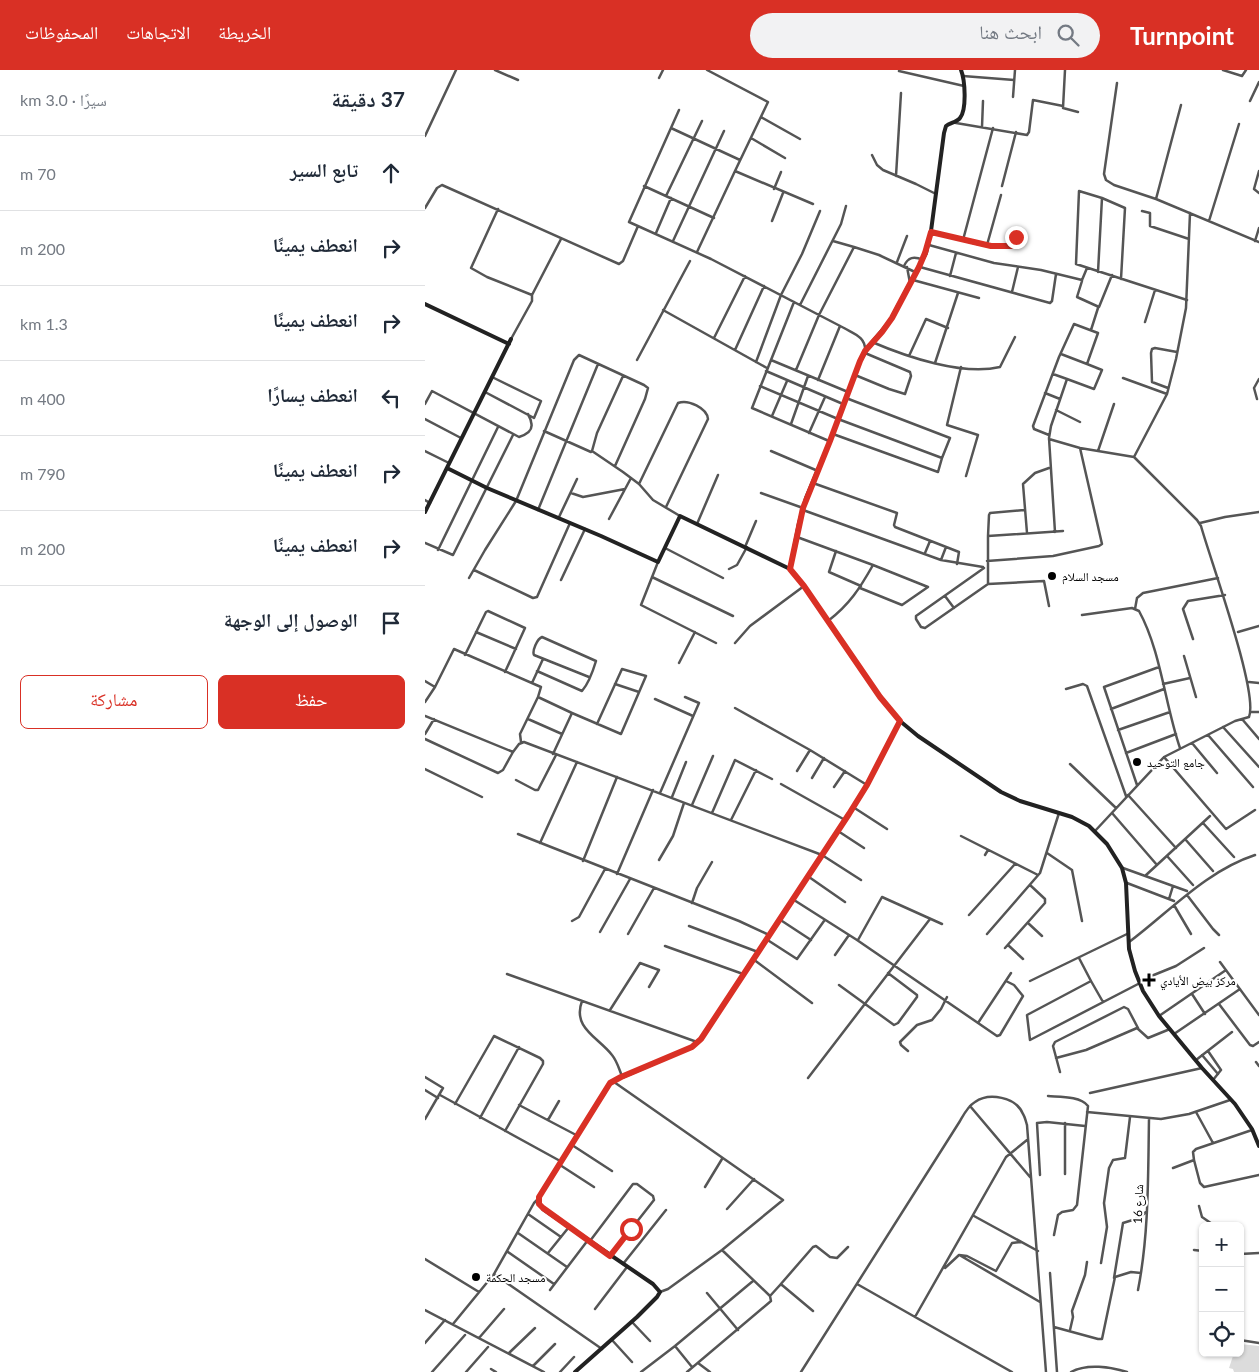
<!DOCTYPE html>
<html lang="ar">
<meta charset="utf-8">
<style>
:root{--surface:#fff;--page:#f2f2f3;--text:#1f2937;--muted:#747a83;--line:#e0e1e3;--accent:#d93025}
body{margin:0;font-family:Lato,"Noto Naskh Arabic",sans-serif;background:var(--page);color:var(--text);direction:rtl}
.controls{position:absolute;right:15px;bottom:15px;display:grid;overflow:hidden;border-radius:8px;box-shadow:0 1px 4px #0004}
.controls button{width:45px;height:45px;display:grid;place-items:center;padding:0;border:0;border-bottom:1px solid var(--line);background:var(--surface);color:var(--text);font:25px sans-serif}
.stop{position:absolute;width:15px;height:15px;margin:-11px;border:4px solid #d93025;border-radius:50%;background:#fff}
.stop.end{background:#d93025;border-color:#fff;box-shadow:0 1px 5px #0008}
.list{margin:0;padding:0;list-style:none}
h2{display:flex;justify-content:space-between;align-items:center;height:65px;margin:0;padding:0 20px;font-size:21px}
h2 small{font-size:16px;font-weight:400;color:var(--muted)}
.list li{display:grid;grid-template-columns:32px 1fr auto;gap:15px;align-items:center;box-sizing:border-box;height:75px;padding:0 20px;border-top:1px solid var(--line)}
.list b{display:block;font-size:19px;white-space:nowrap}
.list em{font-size:16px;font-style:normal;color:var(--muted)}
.actions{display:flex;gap:10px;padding:15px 20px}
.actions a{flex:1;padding:11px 0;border:1px solid var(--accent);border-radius:8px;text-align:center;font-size:18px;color:var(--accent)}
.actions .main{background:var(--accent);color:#fff}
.icon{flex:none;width:28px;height:28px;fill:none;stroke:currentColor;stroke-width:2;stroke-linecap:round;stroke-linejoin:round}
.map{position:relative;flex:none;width:834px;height:1302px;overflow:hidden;direction:ltr}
header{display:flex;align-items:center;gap:30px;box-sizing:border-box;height:70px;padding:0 25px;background:var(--accent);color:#fff}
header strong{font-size:24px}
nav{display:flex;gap:28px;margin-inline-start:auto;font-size:18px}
.search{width:350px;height:45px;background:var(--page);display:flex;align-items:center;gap:12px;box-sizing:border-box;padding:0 18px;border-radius:28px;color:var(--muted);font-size:19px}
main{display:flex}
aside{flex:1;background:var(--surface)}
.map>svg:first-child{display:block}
.green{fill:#dcdcdc}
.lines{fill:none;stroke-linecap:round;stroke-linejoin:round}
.street{stroke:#555;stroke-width:2.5}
.secondary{stroke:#222;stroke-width:4}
.route{stroke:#d93025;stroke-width:6}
.poi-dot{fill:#000;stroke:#fff;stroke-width:2}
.labels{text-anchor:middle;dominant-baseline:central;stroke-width:4;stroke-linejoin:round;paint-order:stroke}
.poi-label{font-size:12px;fill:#000;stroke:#fff;text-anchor:start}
.street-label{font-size:12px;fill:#000;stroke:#fff}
</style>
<header>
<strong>Turnpoint</strong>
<div class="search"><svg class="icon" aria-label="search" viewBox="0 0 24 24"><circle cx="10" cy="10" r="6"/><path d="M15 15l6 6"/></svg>ابحث هنا</div>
<nav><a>الخريطة</a><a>الاتجاهات</a><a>المحفوظات</a></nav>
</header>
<main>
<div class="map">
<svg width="834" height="1302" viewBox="0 0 834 1302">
<rect width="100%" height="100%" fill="#fff"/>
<path class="green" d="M815,1274L834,1276V1302H809L808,1299L804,1298L809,1283H815Z"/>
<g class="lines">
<path class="street" d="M70,0L93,10
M282,0L343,32L310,101L388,134
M640,0L638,38L653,42
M798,0L817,6L821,0
M474,1L539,16
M538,6L589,10
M234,8L238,0
M692,13L679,104L681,110L689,115L731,129L834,172
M588,27L590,0
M825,31L834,12
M254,40L204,152L286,189L419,258C429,264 441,267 440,281
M336,47L375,69
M531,53L602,65L604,62L608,30L638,36
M557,57L558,31
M246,58L315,90
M0,66L31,0
M326,68L360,88
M447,85L452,95L458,100L491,114L511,124
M834,101L829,119L834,123
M471,106L476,23
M219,116L289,148
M577,116L591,62
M349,119L356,102
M241,126L277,51
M731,129L756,35
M0,138L12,118L17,115L194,194L198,191L213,156
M73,139L46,198L62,207L107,225
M717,141L725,143V156L764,169
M347,151L358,123
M784,151L814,54
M506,161C524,166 574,185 589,173L594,161
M231,163L246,128
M538,170L568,58
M248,171L299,61
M830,171L834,158
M504,175L569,193L616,200L657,210L662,198
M562,175L576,125
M429,177L454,185L490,202
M272,182L310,101
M472,192L482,166
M479,196C483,187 489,186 498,190
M482,197L485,213
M495,197L625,233L627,231L631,204
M673,202L677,128
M525,206L531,183
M696,209L700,138L677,128L654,121L651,194L762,230
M488,210L554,228
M657,211L652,227L674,237L687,205
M587,222L593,197
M369,232L327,338L404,371
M375,235L416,154L421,136
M238,240L342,298
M720,252L730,220
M666,260L673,238
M289,268L320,206
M86,269L107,231V225L136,169
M447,272C482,287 538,306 575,297L590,267
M310,280L339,216
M636,284L662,294
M484,286L501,249L523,258
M212,290L265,191
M346,290L423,322
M331,292L356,225L377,184L395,141
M510,293L533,223
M536,297L522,355L553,365L541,406
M371,300L394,245L429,177L408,171
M341,301L418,334
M628,304L642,309L626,356L624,368L630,462
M430,305L464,319L480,324L486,306L485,302L440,283
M198,306L172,363L167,381L198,402L214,414L228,430L255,446
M698,308L742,324
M393,310L415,256
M335,316L413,349L517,388L513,402L408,364
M743,318L727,312L726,283L727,279L730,278L752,282
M60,322L109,348L116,331L67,307
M620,323L635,329
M421,328L525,368L517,388
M832,329L829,318L834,309
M0,334L7,321L94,367C100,365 109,361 106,352C106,349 104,347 103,344
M631,340L655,352
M347,346L362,311
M0,349L36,368
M366,354L383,306
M119,361L166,382
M384,363L400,327
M624,365L609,359L608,356L634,287L649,254L673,263L662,294L677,300L669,319L642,309
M624,369L655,378L709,387L772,450L776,456C785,489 834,623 824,647L810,651L739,687L670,761
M0,381L24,393
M346,381L393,401
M673,381L689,334
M709,387L742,324L751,289L761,238L765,143
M388,413L472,443L469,455L470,457L534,482L532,494
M214,414L253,333C263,329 282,338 283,349L241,437
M146,423L158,427L200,419
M336,423L378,438
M0,430L5,433
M113,440L173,294
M378,440L516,490L558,497
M134,447L152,409
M184,449L206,408
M775,453L800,447L834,442
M272,454L293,405
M602,463L598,414L610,403L624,398
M563,466L564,445L565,443L599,440
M372,467L448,495
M0,473L28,485L88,365
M320,477L331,451
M240,478L298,508
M13,480L73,357
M411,481L404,502L436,516
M500,483L505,471
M516,490L521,477
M562,491L628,486L674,476L677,474L655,378
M233,492L216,535L291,573
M559,498L491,546V549L496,557L500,558L563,514V466L638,461
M304,499L312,495L322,477
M49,500L108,528L112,527L145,453
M227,507L308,546
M44,508L60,480L91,431L149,290L154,285L219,315L223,318L220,329L190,396
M136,510L160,459
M563,514L619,511L624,536
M520,526L529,538
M710,539L712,528L718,523L793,508
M657,545L707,538L714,541C736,581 740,635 755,678
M403,551C425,534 435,518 448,495L503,517L477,535L435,518
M51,562L91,579
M813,562L834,556
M768,569L758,539L763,531L800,525
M310,573L325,556L379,516
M40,585L61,542L63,541L100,558L80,602
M759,586L771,627
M254,593L270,562
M112,601L157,621C164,613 168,601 171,591L117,567C112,569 107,581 109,585L164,607
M0,611L10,617
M824,612L834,613
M107,613L118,589
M190,614L214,622
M738,614L765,608
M641,619L658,614L662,616L701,726
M230,629L268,646
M0,632L10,617L29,579L116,617L113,627
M310,638L385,680L442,715
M686,639L739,619
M827,642H834
M147,643L196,664L221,606L197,599L172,654
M0,646L88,682L94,674L99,672L397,785L436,810
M103,649L137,664
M817,649L834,669
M798,657L834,697
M693,660L745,642
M0,664L9,649
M783,665L828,717
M0,669L73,703L78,700L88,682
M96,672L95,664L113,627L147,643L128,684
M767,673L792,703
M701,683L751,664
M739,687L801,759L830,740
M645,694L691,738
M0,699L57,727
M372,701L385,680
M387,708L399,688
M91,710L110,720H113L131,685
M356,714L420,750
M712,715L679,617L734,597
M409,717L420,701
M235,723L274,633L260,627
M703,725L751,778
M247,727L261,692
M267,735L288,686
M428,737L462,759
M287,743L310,690L347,709
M687,743L732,795
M306,750L331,700
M778,753L809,787
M413,761L439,778
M93,764L314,851L344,865
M536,766L613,805
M760,769L788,801
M115,773L152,692
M622,783L647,800L657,851
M560,785L563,780
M742,786L768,815
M234,790L248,766L259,733
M158,791L192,707
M698,798L762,821
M192,804L228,720
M720,806L785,746
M384,807L420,832
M702,813L749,831
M762,825L788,859L794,865
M744,829L748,816
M369,830L432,870L572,966L575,965L598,926L589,915L581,911
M267,833L272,818L287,792
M749,835L766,864
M544,845L590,794
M354,849L386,870
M147,851L154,847L180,799
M603,853L617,866
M264,856L333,882
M175,862L205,809
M203,864L229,818
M562,864L615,803L634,743
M341,869L372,889L399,851
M433,870L457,827L517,854
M704,872C744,842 781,801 830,785
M583,875L598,889
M240,876L318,904
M580,878L620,833V829L605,815
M410,885L424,865
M654,888L666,911
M328,889L387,933
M795,892L834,945
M82,904L272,972
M605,911L702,864
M714,911L751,896L779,878
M414,915L469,955L473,953L492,927V925L463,903
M767,924L780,944
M157,931C147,958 173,967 187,985C192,991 194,999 197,1006
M678,932L666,911L602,945L605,970L715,913
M794,934L825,975L828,976L834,972
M185,940L215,893L234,900L224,917
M734,946L801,900
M553,953L586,903
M749,964L815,919
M483,981L476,975L475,972L492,955L507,950L516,939L522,927
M783,981L796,1000L788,1010
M777,985L793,1004
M631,988L661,980L712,958L723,968L745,959
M771,990L807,962
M831,992L834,996
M635,1002L628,976L630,972L699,937L703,939L713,958
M0,1007L18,1018L0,1049
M383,1008L505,849
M189,1012L358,1130L297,1180L243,1219L235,1222
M0,1020L13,1028
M665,1023L777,998
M15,1025L137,1092
M623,1026C635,1027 655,1026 663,1036L652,1135L648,1140L637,1142L633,1145L629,1165
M30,1034L69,966L115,988L118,991V994L80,1061
M94,1035L153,1066
M545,1036L605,1107
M662,1042L736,1049L764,1044L805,1030
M771,1042L788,1073
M55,1048L94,977
M123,1050L134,1031
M147,1075L187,1101
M769,1090L775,1113L779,1117L834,1105
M135,1095L169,1117
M748,1098L769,1090L768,1082L771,1079L827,1060
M640,1104V1053
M615,1105L612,1053L622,1052L660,1056
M280,1117L297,1089
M774,1136L777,1147L790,1156
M302,1139L329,1109
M103,1144L136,1167
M549,1146L613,1181
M93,1163L142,1197
M165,1171L208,1114H212L228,1126L229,1130L185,1186
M769,1180L778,1181
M83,1182L129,1214
M123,1183L144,1157
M815,1184L834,1183
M536,1186L615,1232
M0,1189L54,1222
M676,1193L682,1157L679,1133L684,1098L688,1090L700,1088L705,1047
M198,1194L241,1140
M520,1198L534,1185L542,1186L571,1201L587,1173L596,1172
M625,1203L632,1302
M69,1204L177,1279
M689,1208L698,1153L714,1148L721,1142
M432,1214L587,1302
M355,1215L388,1177L391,1176L405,1187L412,1188L423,1177
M125,1220L163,1170
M713,1220C724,1164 723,1106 724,1049
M282,1223L313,1260
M345,1226L355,1215H357L388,1241
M170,1239L202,1197
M0,1240L119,1302
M490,1247L581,1087L602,1070
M207,1252L225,1271
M28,1254L69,1204L109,1133L112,1130
M629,1257L673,1269H677L690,1207L706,1202L716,1203
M645,1260L648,1247L647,1241L660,1205L662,1192
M54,1268L79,1239
M187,1270L207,1292
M815,1270L834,1273
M0,1273L20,1250
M250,1276L267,1297
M84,1283L110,1258
M273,1293L285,1302
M108,1296L130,1274
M66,1299L71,1302
M7,1302L40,1265
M41,1302L63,1277
M135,1302L149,1287
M216,1302L250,1276L328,1211
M262,1302L346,1231L345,1226L297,1180
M376,1302L535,1051C539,1044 543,1036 550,1032C564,1022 591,1027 598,1044C600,1047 601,1052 602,1055L621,1302
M646,1302C662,1293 686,1297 702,1302"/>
<path class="secondary" d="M0,234L84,274
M22,398L62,418L176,466L233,492L255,446L365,499L379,516L455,627L475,651L493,666L576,722L595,731L647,747L664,756L682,774L697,798L701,813L704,879L710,901L718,921L734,946L777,998L810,1034L827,1059L834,1076
M0,442L86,269
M365,499L374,453L381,428L405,371L435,291L444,276L465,251L501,183L506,161L519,63L521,56C525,53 532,52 535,48C542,39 540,10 536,0
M150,1302L212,1247L232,1227L235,1222L228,1214L118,1139L113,1131L115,1125L186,1012L267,977L276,969L424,744L442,715L475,651"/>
</g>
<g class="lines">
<path class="route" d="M206,1159L185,1186L118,1138L114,1134V1127L185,1013L196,1007L267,977L276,969L424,744L442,715L475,651L455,627L379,516L365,499L378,438L405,371L435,291L440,281L457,262L467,248L494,197L500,183L506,162L566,176H586L591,167"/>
</g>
<g class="poi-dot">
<circle cx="627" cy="506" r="5"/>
<circle cx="712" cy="692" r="5"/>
<path d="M721.5 902.5h5v5h5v5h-5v5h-5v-5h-5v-5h5z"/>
<circle cx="51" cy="1207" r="5"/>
</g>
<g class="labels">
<g class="poi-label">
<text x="637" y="506">مسجد السلام</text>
<text x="722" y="692">جامع التوحيد</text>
<text x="735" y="910">مركز بيض الأيادي</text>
<text x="61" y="1207">مسجد الحكمة</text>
</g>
<g class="street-label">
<text transform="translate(713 1134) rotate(-88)">شارع 16</text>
</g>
</g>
</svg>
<div class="controls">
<button>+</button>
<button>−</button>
<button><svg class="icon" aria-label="locate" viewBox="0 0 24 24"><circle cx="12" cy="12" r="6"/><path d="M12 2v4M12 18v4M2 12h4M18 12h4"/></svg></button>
</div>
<div class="stop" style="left:206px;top:1159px"></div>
<div class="stop end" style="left:591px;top:167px"></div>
</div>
<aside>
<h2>37 دقيقة<small>سيرًا · 3.0 km</small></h2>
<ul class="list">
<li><svg class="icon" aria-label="ahead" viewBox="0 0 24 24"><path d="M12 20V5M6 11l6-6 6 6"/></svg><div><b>تابع السير</b></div><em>70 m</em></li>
<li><svg class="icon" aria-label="right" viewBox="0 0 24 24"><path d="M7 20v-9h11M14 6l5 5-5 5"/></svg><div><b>انعطف يمينًا</b></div><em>200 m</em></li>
<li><svg class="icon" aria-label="right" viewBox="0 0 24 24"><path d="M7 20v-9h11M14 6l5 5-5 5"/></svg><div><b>انعطف يمينًا</b></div><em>1.3 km</em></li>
<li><svg class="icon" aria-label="left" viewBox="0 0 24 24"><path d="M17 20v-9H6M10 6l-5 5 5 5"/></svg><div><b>انعطف يسارًا</b></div><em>400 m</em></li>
<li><svg class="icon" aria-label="right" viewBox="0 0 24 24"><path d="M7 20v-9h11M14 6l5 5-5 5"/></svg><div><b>انعطف يمينًا</b></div><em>790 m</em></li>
<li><svg class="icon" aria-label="right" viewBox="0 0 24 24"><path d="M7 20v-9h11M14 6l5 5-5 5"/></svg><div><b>انعطف يمينًا</b></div><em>200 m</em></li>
<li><svg class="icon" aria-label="arrive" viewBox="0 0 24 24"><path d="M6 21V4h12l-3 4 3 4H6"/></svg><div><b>الوصول إلى الوجهة</b></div></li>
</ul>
<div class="actions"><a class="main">حفظ</a><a>مشاركة</a></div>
</aside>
</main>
